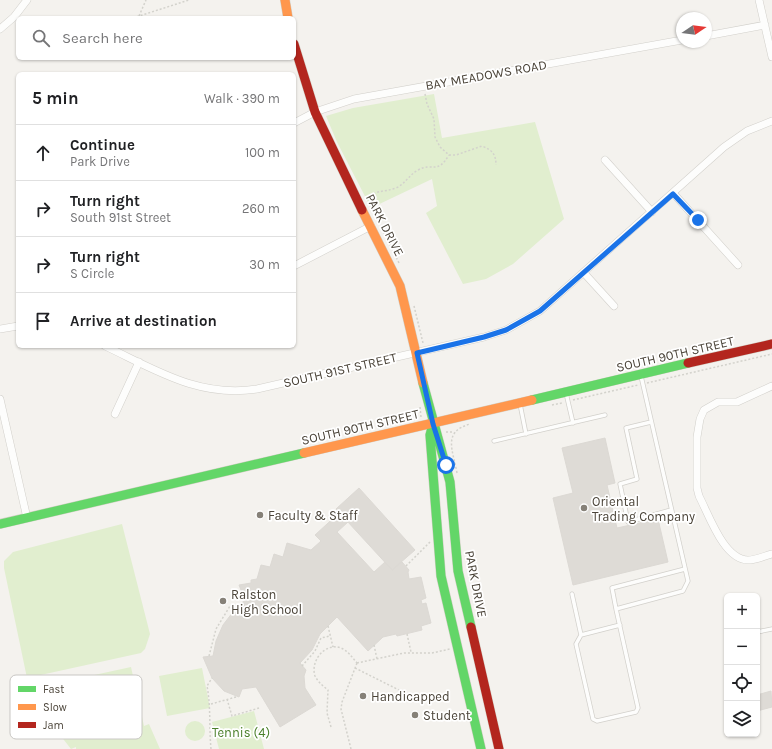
<!DOCTYPE html>
<meta charset="utf-8">
<style>
:root{--surface:#fff;--page:#f6f6f6;--text:#202124;--muted:#757577;--line:#e0e0e0}
body{margin:0;font-family:Karla,sans-serif;background:var(--page);color:var(--text)}
.controls{position:absolute;right:12px;bottom:12px;display:grid;overflow:hidden;border-radius:6px;box-shadow:0 1px 3px #0004}
.controls button{width:36px;height:36px;display:grid;place-items:center;padding:0;border:0;border-bottom:1px solid var(--line);background:var(--surface);color:var(--text);font:20px sans-serif}
.compass{position:absolute;left:676px;top:12px;width:36px;height:36px;border-radius:50%;background:var(--surface);box-shadow:0 1px 3px #0004;rotate:77deg}
.stop{position:absolute;width:12px;height:12px;margin:-9px;border:3px solid #1a73e8;border-radius:50%;background:#fff}
.stop.end{background:#1a73e8;border-color:#fff;box-shadow:0 1px 4px #0008}
.list{margin:0;padding:0;list-style:none}
h2{display:flex;justify-content:space-between;align-items:center;height:52px;margin:0;padding:0 16px;font-size:17px}
h2 small{font-size:13px;font-weight:400;color:var(--muted)}
.list li{display:grid;grid-template-columns:26px 1fr auto;gap:12px;align-items:center;box-sizing:border-box;height:56px;padding:0 16px;border-top:1px solid var(--line)}
.list b{display:block;font-size:15px;white-space:nowrap}
.list p{margin:0;font-size:13px;white-space:nowrap;color:var(--muted)}
.list em{font-size:13px;font-style:normal;color:var(--muted)}
.icon{flex:none;width:22px;height:22px;fill:none;stroke:currentColor;stroke-width:2;stroke-linecap:round;stroke-linejoin:round}
.map{position:relative;flex:none;width:772px;height:749px;overflow:hidden}
.search{position:absolute;background:var(--surface);box-shadow:0 1px 3px #0004;left:16px;top:16px;width:280px;height:44px;display:flex;align-items:center;gap:10px;box-sizing:border-box;padding:0 14px;border-radius:6px;color:var(--muted);font-size:15px}
.panel{position:absolute;background:var(--surface);box-shadow:0 1px 3px #0004;left:16px;top:72px;width:280px;height:276px;border-radius:6px}
.map>svg:first-child{display:block}
.green{fill:#e1eecf}
.building{fill:#dedbd6;stroke:#dcd9d4}
.lines{fill:none;stroke-linecap:round;stroke-linejoin:round}
.lane-casing{stroke:#d2d0cb;stroke-width:5}
.street-casing{stroke:#d2d0cb;stroke-width:8}
.fast-casing{stroke:#d3cfc5;stroke-width:10}
.slow-casing{stroke:#d3cfc5;stroke-width:10}
.jam-casing{stroke:#d3cfc5;stroke-width:10}
.path{stroke:#d3d2cc;stroke-width:1.5;stroke-dasharray:2 2;stroke-linecap:butt}
.lane{stroke:#fdfdfc;stroke-width:3.5}
.street{stroke:#fdfdfc;stroke-width:7}
.fast{stroke:#63d668;stroke-width:9}
.slow{stroke:#ff974d;stroke-width:9}
.jam{stroke:#b3261e;stroke-width:9}
.route{stroke:#1a73e8;stroke-width:5}
.poi-dot{fill:#868178;stroke:#fff;stroke-width:1.5}
.labels{text-anchor:middle;dominant-baseline:central;stroke-width:3.5;stroke-linejoin:round;paint-order:stroke}
.street-label{font-size:13px;fill:#4b4439;stroke:#fff}
.poi-label{font-size:13px;fill:#4b4439;stroke:#fff;text-anchor:start}
.park-label{font-size:13px;fill:#4a7f2a;stroke:#fff}
.key{fill:#fff;stroke:#c9c7c4;stroke-width:1}
.key-label{font-size:11px;fill:#4b4439}
</style>
<div class="map">
<svg width="772" height="749" viewBox="0 0 772 749">
<rect width="100%" height="100%" fill="#f4f2ee"/>
<path class="green" d="M434,94L442,138L535,122L564,219L513,264L486,279L463,284L426,213L437,206L432,179L371,208L337,142L326,116L353,108Z
M122,524L150,634L145,649L141,653L27,678L4,568V561L13,552Z
M131,667L144,726L149,724L160,749H76V747L71,749L35,703L68,712L62,682Z
M202,668L210,708L167,716L159,676Z
M254,711L264,749H219L212,722Z
M185 731a10 10 0 1 1 20 0a10 10 0 1 1-20 0Z"/>
<path class="building" d="M605,438L615,483L607,485L617,528L658,519L668,562L573,585L553,498L573,493L562,448Z
M359,488L415,550L392,570L336,509Z
M339,513L348,522L337,532L374,572L385,562L392,570L402,562L409,570L408,572L409,579L421,577L426,598L421,600L422,604L426,603L431,623L421,626L422,630L397,636L396,634L383,637L368,651L337,617L320,634L312,650L300,663L306,670L304,676L305,688L316,705L280,727L256,687L242,689L239,697L224,691L212,678L203,657L213,656L216,641L223,625L236,608L245,600L239,585L251,583V580L257,579L261,565L270,567L274,554L283,557L287,543L311,550L321,541L315,535Z
M771,691L772,707L757,711V695Z"/>
<g class="lines">
<g class="lane-casing">
<path id="lane" d="M566,393L573,423
M520,404L526,434
M651,422L626,428L637,479L620,484L628,522L671,510
M494,441L605,415
M572,594L581,635L576,644L593,719L597,721L636,712L638,708L616,609L683,591L688,581L641,376
M616,609L612,588L685,569
M757,632L772,629
M581,635L620,625"/>
</g>
<g class="street-casing">
<path id="street" d="M759,0L772,57
M0,29L14,17L27,0
M706,36L765,25
M294,123L315,112L354,99L682,40
M605,160L652,212
M673,193L738,265
M294,266L371,226
M584,273L614,306
M0,329L18,326
M105,346C156,370 199,398 257,389L484,337L506,330L540,311L724,147L747,131L772,121
M772,386L737,402H718L704,410L700,419L697,437V488L699,496C709,515 724,560 748,560C756,560 764,556 772,554
M0,399L27,518
M115,414L139,362"/>
</g>
<g class="fast-casing">
<path id="fast" d="M423,383L450,482L458,571L471,627
M532,400L688,363
M433,424L430,435L441,576L481,749
M0,524L304,453"/>
</g>
<g class="slow-casing">
<path id="slow" d="M285,0L288,18
M362,210L400,286L423,383
M304,453L532,400"/>
</g>
<g class="jam-casing">
<path id="jam" d="M294,44L315,112L362,210
M688,363L772,344
M471,627L499,749"/>
</g>
<path class="path" d="M139,16L146,0
M133,18L189,0
M425,94L427,104L434,119L435,137L440,147L449,155H456L482,146C492,150 496,154 496,165
M366,197C378,190 385,192 396,188C405,184 409,175 418,170C433,162 437,175 449,155
M382,229L399,263
M414,306L423,343
M647,383L772,354
M573,400L638,385
M552,405L562,403
M420,407L421,417
M446,432H453
M457,473C453,450 442,432 470,424
M406,566L430,542
M328,626L333,647
M407,634L411,652
M374,645L377,659
M209,656L216,629L230,606
M357,663L404,653H432L450,649
M302,666L315,651L321,638L330,636
M355,668L401,691
M227,699L232,716L259,708
M211,704L236,697
M331,727L327,713L328,690C323,686 318,682 315,676C310,661 325,642 341,648C348,651 352,657 357,663
M211,749C209,727 211,707 207,686L212,678
M351,749L341,709L342,702L357,663"/>
<use href="#lane" class="lane"/>
<use href="#street" class="street"/>
<use href="#fast" class="fast"/>
<use href="#slow" class="slow"/>
<use href="#jam" class="jam"/>
</g>
<g class="lines">
<path class="route" d="M446,465L433,424L417,353L484,337L506,330L540,311L673,194L698,220"/>
</g>
<g class="poi-dot">
<circle cx="584" cy="508" r="4"/>
<circle cx="260" cy="515" r="4"/>
<circle cx="223" cy="601" r="4"/>
<circle cx="363" cy="696" r="4"/>
<circle cx="415" cy="715" r="4"/>
</g>
<g class="labels">
<g class="street-label">
<text transform="translate(486 75) rotate(-10)">BAY MEADOWS ROAD</text>
<text transform="translate(385 225) rotate(63)">PARK DRIVE</text>
<text transform="translate(675 354) rotate(-13)">SOUTH 90TH STREET</text>
<text transform="translate(340 370) rotate(-13)">SOUTH 91ST STREET</text>
<text transform="translate(360 427) rotate(-13)">SOUTH 90TH STREET</text>
<text transform="translate(476 584) rotate(79)">PARK DRIVE</text>
</g>
<g class="poi-label">
<text x="592" y="501">Oriental<tspan x="592" dy="15">Trading Company</tspan></text>
<text x="268" y="515">Faculty &amp; Staff</text>
<text x="231" y="594">Ralston<tspan x="231" dy="15">High School</tspan></text>
<text x="371" y="696">Handicapped</text>
<text x="423" y="715">Student</text>
</g>
<g class="park-label">
<text x="241" y="732">Tennis (4)</text>
</g>
</g>
<rect x="10" y="675" width="132" height="64" rx="6" class="key"/>
<rect x="18" y="686" width="18" height="6" fill="#63d668"/>
<rect x="18" y="704" width="18" height="6" fill="#ff974d"/>
<rect x="18" y="722" width="18" height="6" fill="#b3261e"/>
<g class="key-label">
<text x="43" y="693">Fast</text>
<text x="43" y="711">Slow</text>
<text x="43" y="729">Jam</text>
</g>
</svg>
<div class="controls">
<button>+</button>
<button>−</button>
<button><svg class="icon" aria-label="locate" viewBox="0 0 24 24"><circle cx="12" cy="12" r="6"/><path d="M12 2v4M12 18v4M2 12h4M18 12h4"/></svg></button>
<button><svg class="icon" aria-label="layers" viewBox="0 0 24 24"><path d="M12 4l9 5-9 5-9-5zM3 14l9 5 9-5"/></svg></button>
</div>
<svg class="compass" viewBox="-18 -18 36 36"><path d="M0-13l5 13h-10z" fill="#e53935"/><path d="M0 13l5-13h-10z" fill="#757577"/></svg>
<div class="stop" style="left:446px;top:465px"></div>
<div class="stop end" style="left:698px;top:220px"></div>
<div class="search"><svg class="icon" aria-label="search" viewBox="0 0 24 24"><circle cx="10" cy="10" r="6"/><path d="M15 15l6 6"/></svg>Search here</div>
<section class="panel">
<h2>5 min<small>Walk · 390 m</small></h2>
<ul class="list">
<li><svg class="icon" aria-label="ahead" viewBox="0 0 24 24"><path d="M12 20V5M6 11l6-6 6 6"/></svg><div><b>Continue</b><p>Park Drive</p></div><em>100 m</em></li>
<li><svg class="icon" aria-label="right" viewBox="0 0 24 24"><path d="M7 20v-9h11M14 6l5 5-5 5"/></svg><div><b>Turn right</b><p>South 91st Street</p></div><em>260 m</em></li>
<li><svg class="icon" aria-label="right" viewBox="0 0 24 24"><path d="M7 20v-9h11M14 6l5 5-5 5"/></svg><div><b>Turn right</b><p>S Circle</p></div><em>30 m</em></li>
<li><svg class="icon" aria-label="arrive" viewBox="0 0 24 24"><path d="M6 21V4h12l-3 4 3 4H6"/></svg><div><b>Arrive at destination</b></div></li>
</ul>
</section>
</div>
